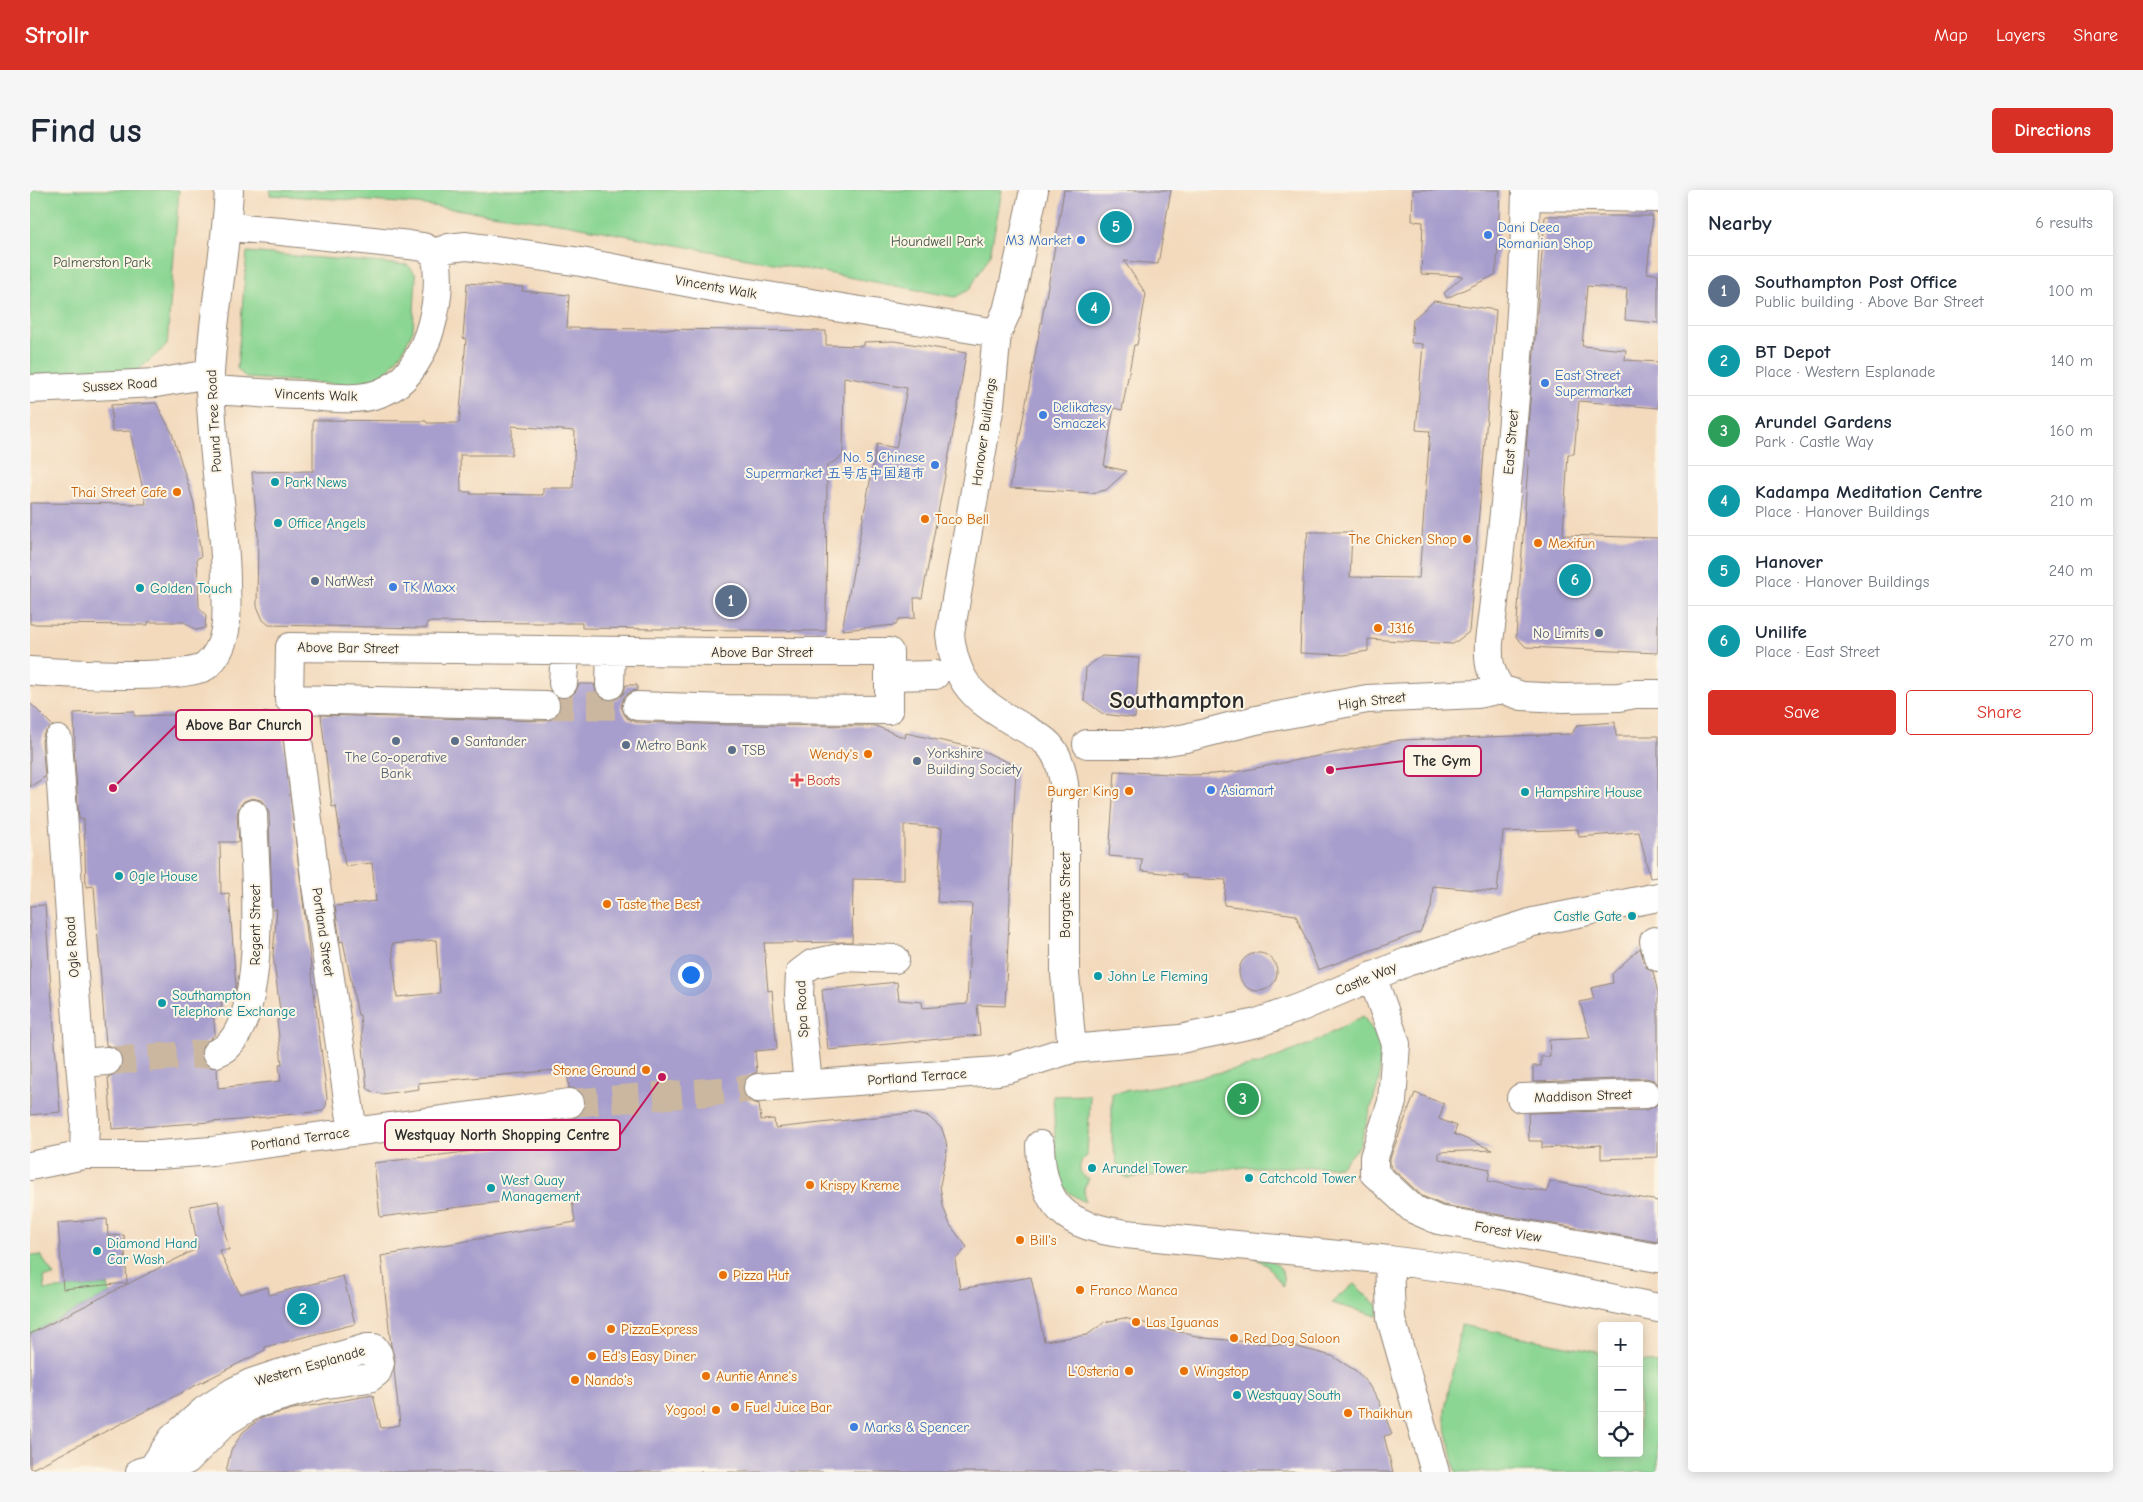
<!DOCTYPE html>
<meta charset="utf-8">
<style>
:root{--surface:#fff;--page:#f6f6f7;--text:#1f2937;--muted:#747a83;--line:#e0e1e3;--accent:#d93025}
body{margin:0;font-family:"Comic Neue","LXGW WenKai TC",sans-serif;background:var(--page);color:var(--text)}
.controls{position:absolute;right:15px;bottom:15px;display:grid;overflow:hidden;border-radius:5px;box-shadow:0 2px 12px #0003}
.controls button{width:45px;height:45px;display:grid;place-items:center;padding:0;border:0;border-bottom:1px solid var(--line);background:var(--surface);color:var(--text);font:25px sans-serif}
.you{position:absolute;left:660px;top:784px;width:18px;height:18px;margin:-12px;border:4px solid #fff;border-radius:50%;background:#1a73e8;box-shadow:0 0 0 8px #1a73e833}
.badge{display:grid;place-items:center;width:32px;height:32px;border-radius:50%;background:var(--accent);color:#fff;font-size:16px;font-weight:700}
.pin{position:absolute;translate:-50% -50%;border:2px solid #fff;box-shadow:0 1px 5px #0006}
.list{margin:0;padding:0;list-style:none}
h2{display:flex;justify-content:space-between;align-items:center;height:65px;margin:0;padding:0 20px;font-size:21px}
h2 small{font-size:16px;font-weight:400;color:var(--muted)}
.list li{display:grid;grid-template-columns:32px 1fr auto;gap:15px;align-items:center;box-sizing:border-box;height:70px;padding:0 20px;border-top:1px solid var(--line)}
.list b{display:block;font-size:19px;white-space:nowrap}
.list p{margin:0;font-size:16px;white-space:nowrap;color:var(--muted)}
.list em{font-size:16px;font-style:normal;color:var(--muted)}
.actions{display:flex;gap:10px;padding:15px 20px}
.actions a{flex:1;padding:11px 0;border:1px solid var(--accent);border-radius:5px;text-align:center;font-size:18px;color:var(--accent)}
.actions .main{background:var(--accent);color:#fff}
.icon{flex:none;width:28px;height:28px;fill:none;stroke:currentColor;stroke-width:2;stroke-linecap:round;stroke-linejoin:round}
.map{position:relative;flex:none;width:1628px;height:1282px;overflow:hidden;border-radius:5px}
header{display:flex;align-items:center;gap:30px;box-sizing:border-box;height:70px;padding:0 25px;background:var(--accent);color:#fff}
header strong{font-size:24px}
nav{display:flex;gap:28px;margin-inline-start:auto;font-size:18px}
.intro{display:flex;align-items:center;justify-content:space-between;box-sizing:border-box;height:120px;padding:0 30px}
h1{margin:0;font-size:35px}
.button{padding:12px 22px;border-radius:5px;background:var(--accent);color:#fff;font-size:18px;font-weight:700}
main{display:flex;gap:30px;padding:0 30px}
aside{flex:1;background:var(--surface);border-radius:5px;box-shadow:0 2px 12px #0003}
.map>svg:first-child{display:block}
.green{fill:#8bd693;stroke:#5b805f}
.building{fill:#a79ecd;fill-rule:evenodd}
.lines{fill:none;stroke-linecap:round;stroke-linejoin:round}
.minor-tunnel{stroke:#cbb7a0;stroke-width:28;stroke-dasharray:28 14;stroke-linecap:butt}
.minor-casing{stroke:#8f8274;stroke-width:30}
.minor{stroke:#fff;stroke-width:28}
.shop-dot{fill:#3f7fe0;stroke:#fcf5e5;stroke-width:2}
.culture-dot{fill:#0f9aa8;stroke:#fcf5e5;stroke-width:2}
.food-dot{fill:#e8710a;stroke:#fcf5e5;stroke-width:2}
.service-dot{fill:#5c6f8a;stroke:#fcf5e5;stroke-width:2}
.health-dot{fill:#e0444e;stroke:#fcf5e5;stroke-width:2}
.labels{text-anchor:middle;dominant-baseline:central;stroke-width:4;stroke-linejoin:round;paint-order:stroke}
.shop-label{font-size:14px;fill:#366cbe;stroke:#fcf5e5;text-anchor:start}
.park-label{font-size:14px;fill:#435645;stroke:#fcf5e5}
.street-label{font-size:14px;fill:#2b2b2b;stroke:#fcf5e5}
.culture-label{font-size:14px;fill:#0d838f;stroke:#fcf5e5;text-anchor:start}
.food-label{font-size:14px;fill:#c56008;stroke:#fcf5e5;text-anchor:start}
.service-label{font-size:14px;fill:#4e5e75;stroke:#fcf5e5;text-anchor:start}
.health-label{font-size:14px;fill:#be3a42;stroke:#fcf5e5;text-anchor:start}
.town-label{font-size:24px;font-weight:bold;fill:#2b2b2b;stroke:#fcf5e5}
.leader{fill:none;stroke:#c2185b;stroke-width:2}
.callout-dot{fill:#c2185b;stroke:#fcf5e5;stroke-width:2}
.callout{fill:#fcf5e5;stroke:#c2185b;stroke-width:2}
.callout-label{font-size:15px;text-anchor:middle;font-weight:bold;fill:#2b2b2b}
</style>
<header>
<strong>Strollr</strong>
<nav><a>Map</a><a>Layers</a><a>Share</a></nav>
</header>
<div class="intro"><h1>Find us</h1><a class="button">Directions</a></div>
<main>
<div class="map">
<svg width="1628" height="1282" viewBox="0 0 1628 1282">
<rect width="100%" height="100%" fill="#fcf5e5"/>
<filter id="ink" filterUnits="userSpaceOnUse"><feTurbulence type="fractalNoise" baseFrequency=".02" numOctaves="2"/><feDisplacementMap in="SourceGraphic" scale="10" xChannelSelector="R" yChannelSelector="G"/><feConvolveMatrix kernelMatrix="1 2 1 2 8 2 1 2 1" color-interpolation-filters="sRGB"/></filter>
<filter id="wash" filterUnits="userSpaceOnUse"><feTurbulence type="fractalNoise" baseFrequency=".0096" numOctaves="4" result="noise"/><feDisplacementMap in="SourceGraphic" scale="20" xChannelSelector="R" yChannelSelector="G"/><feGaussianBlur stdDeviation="1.12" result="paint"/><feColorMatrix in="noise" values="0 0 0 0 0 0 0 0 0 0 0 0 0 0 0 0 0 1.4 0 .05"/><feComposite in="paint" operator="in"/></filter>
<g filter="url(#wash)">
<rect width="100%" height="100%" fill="#f3dabd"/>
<path class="green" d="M0,0H149L137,155L106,182L0,185Z
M240,0H972L960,65L939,100L925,107L535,34L387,14L240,5Z
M217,62L378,75L386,85L383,140L372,162L358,180L345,189L321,195L216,188L207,178Z
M1333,826L1351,853L1349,891L1330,955L1310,977H1217L1097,988L1089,982L1082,951V903L1127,896L1233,873L1284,852Z
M1060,905L1057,966C1047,973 1047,984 1059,989L1054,998L1055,1012C1043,1006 1032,999 1027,986L1023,906Z
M0,1065L11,1066L24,1086L14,1087L15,1100L78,1095L80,1103L0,1144Z
M1224,1067C1243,1070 1255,1073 1253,1096L1238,1076Z
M1324,1094L1353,1121L1348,1126L1301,1113Z
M1431,1135L1572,1163V1263H1609V1170L1628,1174V1282H1426L1415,1233V1220Z"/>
<g id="blocks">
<path class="building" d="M1034,0H1141L1128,74L1094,71L1116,104L1109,144L1107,155H1104L1092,220L1084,218L1074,276L1097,281L1076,300L1062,303L980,298L1021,80Z
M1383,0H1470L1467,74L1465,85L1417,108L1414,103L1433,86L1391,84L1393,32L1382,31Z
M1515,26H1623L1617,83L1628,84V133L1595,130L1597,99L1557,96L1552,156L1596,160L1595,170L1628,172V218L1549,211L1544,264H1538L1533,345L1628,348V463L1496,457L1486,447L1499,260H1496Z
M437,93L493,97L492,101L539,105L537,138L796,141V155L834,156V152L864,151L936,163L926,227L892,408H884L885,428L869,429L866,435L812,440L847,254L866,258L877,198L814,187L813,266L797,276L796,441L552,438V433H512L397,432V438L239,435L233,430L227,416L228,345L222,282L283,281V230L396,231L397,233H429L436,149L433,148ZM482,236L545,241L543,298H513V305L440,304L441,302H431L430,265H482Z
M1404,111L1466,120L1439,442L1423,454L1338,449V461L1314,465L1270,463L1274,366L1278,342H1322L1320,387L1389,388L1400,241L1386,240L1393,154L1381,153L1383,129Z
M126,213L142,243L164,313L171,367L167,368L169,417L176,425L175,438L166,440L154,432H118V435L0,434V313L116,314L100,241L82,242L81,215Z
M1072,466L1109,468L1105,528L1073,524L1054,510L1056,477Z
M549,494H564L566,502L571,508L580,511L588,508L593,504L596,495H607V500L600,502L594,507L591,516L594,524L598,529L606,532L697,535L846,536L875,548L876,543L949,559L986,576L975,816L947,815L950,845L798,860L792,800L867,792L869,810L892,812L893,818L937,814L942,714L907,712L912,638L874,635V690L823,689L822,752L734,753L738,801L742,800L747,859L725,861L727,882L720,885L714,891L712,899L715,906L721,912L729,914L731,930L744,929L745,938L882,923L899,927L912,939L916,951L917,960L910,995L913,1016L920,1035L937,1057L925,1070L930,1099L1001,1087L1014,1151L1057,1145L1075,1132L1094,1128L1174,1148L1264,1156L1302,1166L1326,1181L1338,1194L1349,1211L1362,1244L1354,1246L1363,1282H196L201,1260L213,1242L231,1228L263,1219L343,1205L351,1238L370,1235L364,1180L365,1170L361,1156L351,1066L545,1032L541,1003L350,1027L344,973L494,955V952L543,949L541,929L550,925L555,918V911L552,903L546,899L539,898L537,879L388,893L389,899L352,904L343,902L337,898L330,825H328L313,751L310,752L305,716L346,711L342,673L315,676L306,616L302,617L291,525L515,531L522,529L528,524L531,516L529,508L540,507L546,501ZM406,750L410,803L367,807L362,754Z
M0,513L23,536L14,543L12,551L15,587L0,597Z
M104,521V526L250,522L297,908L296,916L292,921L209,930L82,939L78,887L85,884L91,878L92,869L90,863L84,857L76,855L64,696L56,697L54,629H49L44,558L45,559L44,523ZM222,608L231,610L236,616L239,623L242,720L247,719L243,764L251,829L247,830L252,874H249L251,891L188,898L187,878L180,877L174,873L171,865L172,857L185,844L183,819L192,818L191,807L203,806L206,796L199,703L191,704L190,652H209L207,625L209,617L214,611Z
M1585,532L1586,546H1628V687L1620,688L1609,642L1549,647L1548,639L1473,642L1467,702L1403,696L1401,718L1390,742L1288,780L1266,725L1194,715L1196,690L1156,688V685L1111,681L1112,669L1079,666L1085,581L1158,585L1184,584L1211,581L1370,550L1542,544L1547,535Z
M15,715L30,922L0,925V716Z
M1610,758L1616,777L1623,782L1628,803V894L1623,890L1616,888L1503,892V876H1511V867L1520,866L1519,850L1560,848L1550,812L1564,809L1561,798L1583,793L1582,784Z
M1209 782a19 19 0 1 1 38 0a19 19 0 1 1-38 0Z
M1385,903L1414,914L1409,929L1427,936L1424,944L1463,960L1409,962V969L1460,979L1458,991L1488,997L1517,1002L1520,991L1628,1011V1052L1413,1015L1392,1006L1360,976V968Z
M1628,913V967L1571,969V955L1512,958V951H1499L1498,923L1616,920L1624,917Z
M188,1011L199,1060H189L210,1104L238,1097L239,1105L313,1086L325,1134L235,1157V1160L0,1280V1144L168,1058L160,1016Z
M77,1029L78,1046L94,1045L97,1093L33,1099L28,1033Z"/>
</g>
</g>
<g filter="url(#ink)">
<use href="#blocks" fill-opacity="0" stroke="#8f8274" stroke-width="1"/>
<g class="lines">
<path class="minor-tunnel" d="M515,515L607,516
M77,871L186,863
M540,913L728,898"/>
<g class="minor-casing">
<path id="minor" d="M1004,0L984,93L977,121L967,143L960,215L920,444C925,493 945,510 987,534C997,540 1011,546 1019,555C1031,568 1034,588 1035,605V784L1042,859
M1496,6L1628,8
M197,37L251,41L379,55L393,57L405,63L419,58L436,56L551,72L687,98L967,143
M0,199L126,193L180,184
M180,200C211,202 241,204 272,205C298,207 330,213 355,201C378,191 390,168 398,146C407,120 411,89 405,63
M0,481C30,483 157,491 176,476C200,456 197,422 196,395C196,339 185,284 182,229C181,214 179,199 180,184C183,122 196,62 199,0
M859,486L905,485
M533,493L535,461
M580,495L581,461
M1471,499C1460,483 1458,472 1459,452C1478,302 1493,151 1496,0
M515,515L259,509L260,457L687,462H859V520L697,519L607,516
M267,542L286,695L323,942
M28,550L50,873L55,929L54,965
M1057,554H1119L1156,548L1226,530L1337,509L1447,504L1471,499L1492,506L1532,508L1589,507L1605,504H1628
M1624,751L1628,767
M1342,786L1366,854L1362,912L1344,967V983L1383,1019L1408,1030L1628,1068
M186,863C242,842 224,674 223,624
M50,873L77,871
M778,894L769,805L770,783L782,774L814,767L865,769
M728,898L968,881L982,878L1042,859L1150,849L1227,833L1271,817L1377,772L1503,732L1628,707
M1491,908L1616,904
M1010,955C1012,1018 1036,1036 1096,1044L1359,1070L1471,1085L1628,1118
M0,976L54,965H129L182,961L540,913
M1359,1070L1361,1129L1405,1282
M110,1282L122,1279H137L157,1270L195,1232L224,1214L290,1195L339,1188L347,1182L350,1173L348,1164L344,1158H337L242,1186L221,1193L203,1202L175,1220L142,1249L122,1279"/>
</g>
<use href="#minor" class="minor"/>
</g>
</g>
<g class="shop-dot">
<circle cx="1458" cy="45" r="5"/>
<circle cx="1051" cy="50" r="5"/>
<circle cx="1515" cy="193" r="5"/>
<circle cx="1013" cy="225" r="5"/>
<circle cx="905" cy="275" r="5"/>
<circle cx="363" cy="397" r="5"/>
<circle cx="1181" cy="600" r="5"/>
<circle cx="824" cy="1237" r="5"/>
</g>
<g class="culture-dot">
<circle cx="245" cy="292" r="5"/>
<circle cx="248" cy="333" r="5"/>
<circle cx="110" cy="398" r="5"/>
<circle cx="1495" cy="602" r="5"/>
<circle cx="89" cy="686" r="5"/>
<circle cx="1602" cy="726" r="5"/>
<circle cx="1068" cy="786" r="5"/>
<circle cx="132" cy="813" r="5"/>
<circle cx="1062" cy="978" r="5"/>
<circle cx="1219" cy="988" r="5"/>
<circle cx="461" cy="998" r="5"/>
<circle cx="67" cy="1061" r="5"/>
<circle cx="1207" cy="1205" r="5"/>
</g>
<g class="food-dot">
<circle cx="147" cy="302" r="5"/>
<circle cx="895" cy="329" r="5"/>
<circle cx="1437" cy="349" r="5"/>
<circle cx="1508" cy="353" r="5"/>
<circle cx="1348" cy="438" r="5"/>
<circle cx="838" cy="564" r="5"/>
<circle cx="1099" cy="601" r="5"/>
<circle cx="577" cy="714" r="5"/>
<circle cx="616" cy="880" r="5"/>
<circle cx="780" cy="995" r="5"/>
<circle cx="990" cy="1050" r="5"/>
<circle cx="693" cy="1085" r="5"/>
<circle cx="1050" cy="1100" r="5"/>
<circle cx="1106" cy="1132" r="5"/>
<circle cx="581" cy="1139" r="5"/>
<circle cx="1204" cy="1148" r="5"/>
<circle cx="562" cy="1166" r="5"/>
<circle cx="1099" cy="1181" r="5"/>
<circle cx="1154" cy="1181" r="5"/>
<circle cx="676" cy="1186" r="5"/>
<circle cx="545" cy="1190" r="5"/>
<circle cx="705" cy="1217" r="5"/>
<circle cx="686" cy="1220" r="5"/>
<circle cx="1318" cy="1223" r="5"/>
</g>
<g class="service-dot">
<circle cx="285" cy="391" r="5"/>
<circle cx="1569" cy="443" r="5"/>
<circle cx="366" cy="551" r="5"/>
<circle cx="425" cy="551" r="5"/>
<circle cx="596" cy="555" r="5"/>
<circle cx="702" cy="560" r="5"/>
<circle cx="887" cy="571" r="5"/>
</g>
<path class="health-dot" d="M764.5 582.5h5v5h5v5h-5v5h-5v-5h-5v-5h5z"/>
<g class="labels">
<g class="shop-label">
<text x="1468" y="37">Dani Deea<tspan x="1468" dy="16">Romanian Shop</tspan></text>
<text x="1041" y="50" text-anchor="end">M3 Market</text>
<text x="1525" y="185">East Street<tspan x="1525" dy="16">Supermarket</tspan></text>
<text x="1023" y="217">Delikatesy<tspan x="1023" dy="16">Smaczek</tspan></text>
<text x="895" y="267" text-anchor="end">No. 5 Chinese<tspan x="895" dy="16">Supermarket 五号店中国超市</tspan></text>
<text x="373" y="397">TK Maxx</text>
<text x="1191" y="600">Asiamart</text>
<text x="834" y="1237">Marks &amp; Spencer</text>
</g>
<g class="park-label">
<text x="907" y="51">Houndwell Park</text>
<text x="72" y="72">Palmerston Park</text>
</g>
<g class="street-label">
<text transform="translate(686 97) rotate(10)">Vincents Walk</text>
<text transform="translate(90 195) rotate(-4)">Sussex Road</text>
<text transform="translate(286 205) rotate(2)">Vincents Walk</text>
<text transform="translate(184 231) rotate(-93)">Pound Tree Road</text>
<text transform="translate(954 242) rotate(-82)">Hanover Buildings</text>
<text transform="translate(1481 252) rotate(-85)">East Street</text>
<text transform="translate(318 458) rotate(1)">Above Bar Street</text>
<text x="732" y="462">Above Bar Street</text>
<text transform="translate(1342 511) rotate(-7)">High Street</text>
<text transform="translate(1035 705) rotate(-90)">Bargate Street</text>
<text transform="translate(225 735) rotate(-90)">Regent Street</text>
<text transform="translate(293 742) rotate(82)">Portland Street</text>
<text transform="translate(42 757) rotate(-94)">Ogle Road</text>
<text transform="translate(1336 789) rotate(-23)">Castle Way</text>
<text transform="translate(772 819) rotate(-93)">Spa Road</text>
<text transform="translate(887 887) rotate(-4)">Portland Terrace</text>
<text transform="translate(1553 906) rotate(-2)">Maddison Street</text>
<text transform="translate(270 949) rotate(-8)">Portland Terrace</text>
<text transform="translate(1478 1042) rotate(10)">Forest View</text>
<text transform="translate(280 1176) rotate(-16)">Western Esplanade</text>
</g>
<g class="culture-label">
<text x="255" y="292">Park News</text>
<text x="258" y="333">Office Angels</text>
<text x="120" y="398">Golden Touch</text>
<text x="1505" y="602">Hampshire House</text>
<text x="99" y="686">Ogle House</text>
<text x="1592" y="726" text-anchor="end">Castle Gate</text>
<text x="1078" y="786">John Le Fleming</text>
<text x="142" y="805">Southampton<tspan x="142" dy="16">Telephone Exchange</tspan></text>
<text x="1072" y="978">Arundel Tower</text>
<text x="1229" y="988">Catchcold Tower</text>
<text x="471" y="990">West Quay<tspan x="471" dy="16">Management</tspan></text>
<text x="77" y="1053">Diamond Hand<tspan x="77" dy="16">Car Wash</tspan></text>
<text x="1217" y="1205">Westquay South</text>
</g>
<g class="food-label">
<text x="137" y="302" text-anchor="end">Thai Street Cafe</text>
<text x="905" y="329">Taco Bell</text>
<text x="1427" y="349" text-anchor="end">The Chicken Shop</text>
<text x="1518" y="353">Mexifun</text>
<text x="1358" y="438">J316</text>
<text x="828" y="564" text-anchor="end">Wendy's</text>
<text x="1089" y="601" text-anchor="end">Burger King</text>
<text x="587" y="714">Taste the Best</text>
<text x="606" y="880" text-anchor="end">Stone Ground</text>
<text x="790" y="995">Krispy Kreme</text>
<text x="1000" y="1050">Bill's</text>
<text x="703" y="1085">Pizza Hut</text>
<text x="1060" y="1100">Franco Manca</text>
<text x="1116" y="1132">Las Iguanas</text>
<text x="591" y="1139">PizzaExpress</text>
<text x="1214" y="1148">Red Dog Saloon</text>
<text x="572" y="1166">Ed's Easy Diner</text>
<text x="1089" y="1181" text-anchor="end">L'Osteria</text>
<text x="1164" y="1181">Wingstop</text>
<text x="686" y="1186">Auntie Anne's</text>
<text x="555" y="1190">Nando's</text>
<text x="715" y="1217">Fuel Juice Bar</text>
<text x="676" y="1220" text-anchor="end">Yogoo!</text>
<text x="1328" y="1223">Thaikhun</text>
</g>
<g class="service-label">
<text x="295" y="391">NatWest</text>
<text x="1559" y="443" text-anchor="end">No Limits</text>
<text x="435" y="551">Santander</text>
<text x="606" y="555">Metro Bank</text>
<text x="712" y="560">TSB</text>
<text x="897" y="563">Yorkshire<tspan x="897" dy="16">Building Society</tspan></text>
<text x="366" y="567" text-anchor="middle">The Co-operative<tspan x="366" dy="16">Bank</tspan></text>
</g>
<g class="health-label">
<text x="777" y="590">Boots</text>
</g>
<g class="town-label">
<text x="1147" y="510">Southampton</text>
</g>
</g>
<path class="leader" d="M83 598L146 535M1300 580L1374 571M632 887L590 945"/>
<g class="callout-dot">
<circle cx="83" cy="598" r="5"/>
<circle cx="1300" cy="580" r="5"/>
<circle cx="632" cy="887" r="5"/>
</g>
<g class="callout">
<rect x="146" y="520" width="136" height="30" rx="5"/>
<rect x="1374" y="556" width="77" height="30" rx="5"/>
<rect x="355" y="930" width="235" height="30" rx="5"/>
</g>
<g class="callout-label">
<text x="214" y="540">Above Bar Church</text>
<text x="1412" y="576">The Gym</text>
<text x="472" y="950">Westquay North Shopping Centre</text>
</g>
</svg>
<div class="controls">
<button>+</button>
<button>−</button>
<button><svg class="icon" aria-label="locate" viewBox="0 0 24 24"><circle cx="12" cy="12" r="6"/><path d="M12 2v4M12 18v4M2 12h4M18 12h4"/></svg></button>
</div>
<div class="you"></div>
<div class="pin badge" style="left:701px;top:411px;background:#5c6f8a">1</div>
<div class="pin badge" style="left:273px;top:1119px;background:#0f9aa8">2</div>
<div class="pin badge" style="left:1213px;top:909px;background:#2e9e5b">3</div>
<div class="pin badge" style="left:1064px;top:118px;background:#0f9aa8">4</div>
<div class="pin badge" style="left:1086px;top:37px;background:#0f9aa8">5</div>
<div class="pin badge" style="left:1545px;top:390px;background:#0f9aa8">6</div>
</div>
<aside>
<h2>Nearby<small>6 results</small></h2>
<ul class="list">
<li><span class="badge" style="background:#5c6f8a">1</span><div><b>Southampton Post Office</b><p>Public building · Above Bar Street</p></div><em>100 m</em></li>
<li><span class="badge" style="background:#0f9aa8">2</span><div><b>BT Depot</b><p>Place · Western Esplanade</p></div><em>140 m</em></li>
<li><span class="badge" style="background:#2e9e5b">3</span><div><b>Arundel Gardens</b><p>Park · Castle Way</p></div><em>160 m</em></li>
<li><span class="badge" style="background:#0f9aa8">4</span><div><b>Kadampa Meditation Centre</b><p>Place · Hanover Buildings</p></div><em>210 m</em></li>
<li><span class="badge" style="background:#0f9aa8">5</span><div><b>Hanover</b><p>Place · Hanover Buildings</p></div><em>240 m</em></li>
<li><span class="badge" style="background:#0f9aa8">6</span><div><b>Unilife</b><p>Place · East Street</p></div><em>270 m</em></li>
</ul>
<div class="actions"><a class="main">Save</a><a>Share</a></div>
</aside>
</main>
